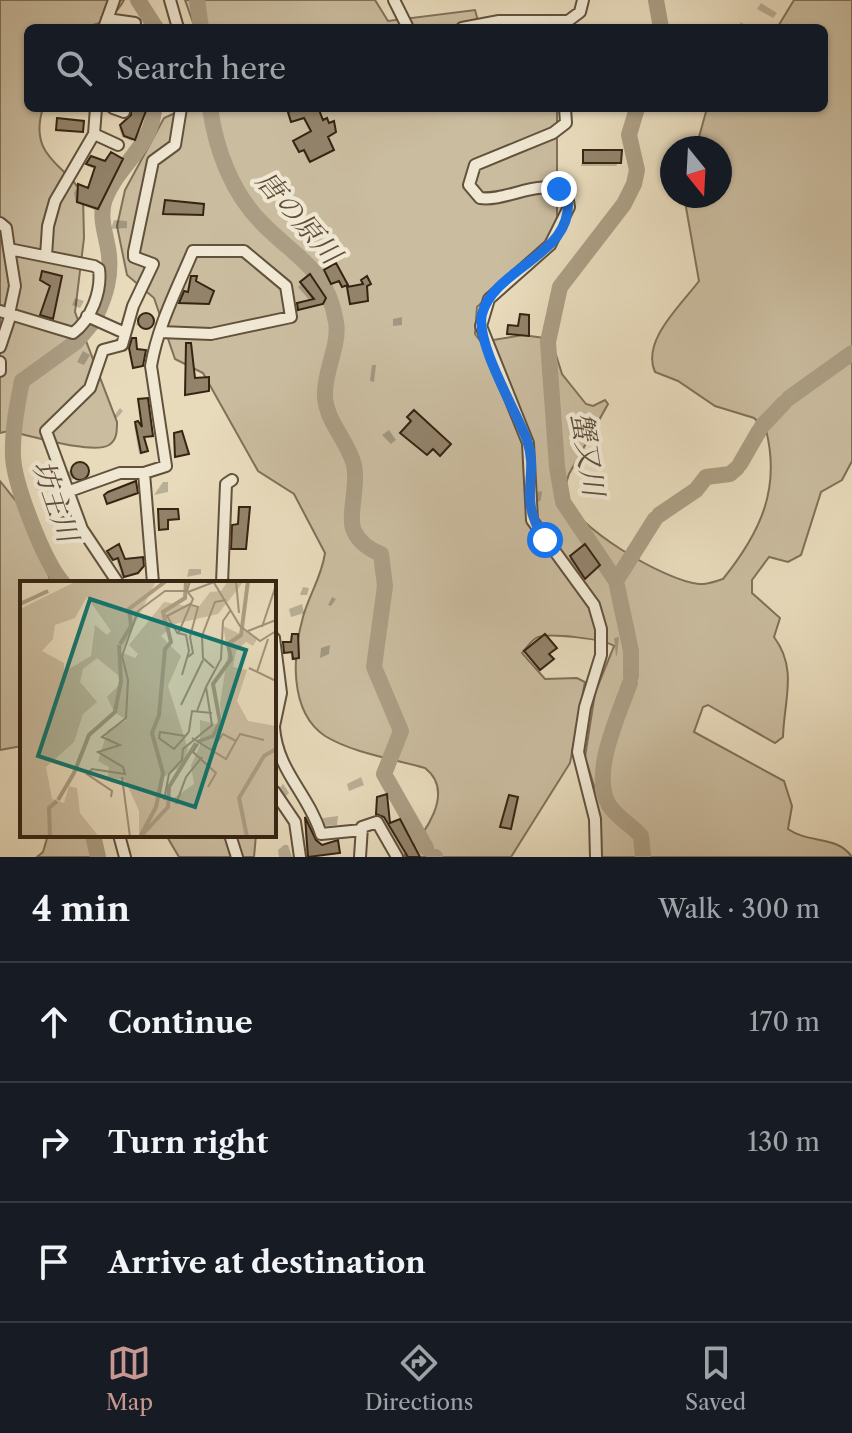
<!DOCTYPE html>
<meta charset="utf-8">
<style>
:root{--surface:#171b24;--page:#242831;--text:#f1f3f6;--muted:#9ea1a6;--line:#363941;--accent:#c59692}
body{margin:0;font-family:"Libre Caslon Text","Noto Serif JP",serif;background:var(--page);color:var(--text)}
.compass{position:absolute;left:660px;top:136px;width:72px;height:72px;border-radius:50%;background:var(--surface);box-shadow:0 2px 6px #0004;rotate:162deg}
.stop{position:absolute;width:24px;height:24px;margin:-18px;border:6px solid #1a73e8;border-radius:50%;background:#fff}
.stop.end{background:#1a73e8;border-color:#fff;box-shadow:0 2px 8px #0008}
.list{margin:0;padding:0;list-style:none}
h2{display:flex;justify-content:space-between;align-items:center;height:104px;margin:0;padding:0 32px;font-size:34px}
h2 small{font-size:26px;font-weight:400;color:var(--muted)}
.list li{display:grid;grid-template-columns:52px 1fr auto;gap:24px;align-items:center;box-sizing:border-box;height:120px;padding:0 32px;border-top:2px solid var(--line)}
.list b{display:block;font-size:30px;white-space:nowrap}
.list em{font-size:26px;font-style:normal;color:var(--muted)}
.icon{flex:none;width:44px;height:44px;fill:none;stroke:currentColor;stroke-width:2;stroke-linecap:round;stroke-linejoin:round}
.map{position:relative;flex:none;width:852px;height:857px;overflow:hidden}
.search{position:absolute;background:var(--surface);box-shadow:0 2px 6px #0004;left:24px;right:24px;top:24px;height:88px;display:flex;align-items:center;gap:20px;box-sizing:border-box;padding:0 28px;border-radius:12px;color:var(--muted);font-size:30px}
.sheet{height:464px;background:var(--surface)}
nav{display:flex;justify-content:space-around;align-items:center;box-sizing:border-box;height:112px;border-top:2px solid var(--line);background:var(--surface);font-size:22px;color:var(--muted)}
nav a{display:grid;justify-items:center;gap:4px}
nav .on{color:var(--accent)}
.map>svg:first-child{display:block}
.green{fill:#cabc9f;stroke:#807059;stroke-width:2}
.shadow{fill:#0003}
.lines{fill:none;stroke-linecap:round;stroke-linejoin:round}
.river{stroke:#ab9d83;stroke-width:16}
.building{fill:#93836b;stroke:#362413;stroke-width:2}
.minor-casing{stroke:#62523d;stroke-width:14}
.minor{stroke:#f0e8d3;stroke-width:10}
.route{stroke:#1a73e8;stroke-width:10}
.labels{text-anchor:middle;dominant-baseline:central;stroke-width:8;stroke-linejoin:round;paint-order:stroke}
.water-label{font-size:28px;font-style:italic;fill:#5f4e3a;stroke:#f0e8d3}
.inset-river{fill:none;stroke:#ab9d83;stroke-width:4}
.inset-road{fill:none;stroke:#a19278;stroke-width:2}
.view{fill:#0f766e;fill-opacity:0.15;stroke:#0f766e;stroke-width:4}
.inset-edge{fill:none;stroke:#362413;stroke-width:4}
</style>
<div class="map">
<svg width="852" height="857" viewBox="0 0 852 857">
<rect width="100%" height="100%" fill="#e8dbbc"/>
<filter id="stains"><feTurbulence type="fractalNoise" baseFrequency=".0025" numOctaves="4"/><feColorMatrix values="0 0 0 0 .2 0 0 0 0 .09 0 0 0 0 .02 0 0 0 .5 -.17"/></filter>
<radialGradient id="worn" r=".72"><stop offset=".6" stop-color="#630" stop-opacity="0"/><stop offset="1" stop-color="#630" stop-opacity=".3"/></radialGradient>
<path class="green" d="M0,0H124C105,36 63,28 28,28V108H43C27,159 69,165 83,196L84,238L75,312L117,422C117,431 117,440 109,445C92,455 29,435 8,431L0,433Z
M185,0H375L388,21L475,10L480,28H195Z
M794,0H852V461L842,480L821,492L801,555L788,562L769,557L752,580V593L780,618L774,637C798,669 784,700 783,737L775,743L708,705L703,707L694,732L784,781L792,806L788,829C809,844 837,835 852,857H599L594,786L585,757L595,693L614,646C605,639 546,632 536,638C531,641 526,648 522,653L545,679L577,678L585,682L570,763L511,857H403C425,834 456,792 425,768C393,759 353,753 325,736C288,711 293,653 303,617C309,595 322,576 325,553L294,494L258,471L203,373L175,359L154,298L127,275L117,226L125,190L164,118L186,108H557V226L552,238L477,307L475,334L481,342L523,335L551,339L562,374L586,404L593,406L605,400L608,404L569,474L563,493C572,526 665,581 699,584C706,585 716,581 723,579C760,533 781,489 766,430L754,418L715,406L678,381L655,372C641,341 681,305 699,281L684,196H720V148H696L707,108H824V28H777Z
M0,481L32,521L51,583H22V746L0,750Z
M48,835H98L102,857H37L43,852Z
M166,835H256L254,857H179Z"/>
<path class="shadow" d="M761,3L777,13L773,18L757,9Z
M741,22L749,28H737Z
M127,108H145L132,141L122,137L119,128L132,115Z
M301,108H309L330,151L308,162L302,149L298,152L293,144L311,134L303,118L290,122L287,113Z
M58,120L81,131H55Z
M584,152L619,162L616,166H581Z
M91,158L105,163L95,210L76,203L74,193L78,186L87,190L95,169L87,166Z
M114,220L127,221V228L111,229Z
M310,277L322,292L321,303L295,312L298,305L311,302L298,287Z
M75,298L84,301L80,308L72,305Z
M140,315L153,319L149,330L136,325Z
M402,317V325L393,326V319Z
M187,345L194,380L207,390L184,395Z
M83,351L90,355L84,365L77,362Z
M372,365H376L374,382L370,381Z
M139,401L151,435L142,438L146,450L139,454L134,425L140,423Z
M120,408L123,411L117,418L114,416Z
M414,412L448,444L438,454L431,448L426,454L401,434L412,422L408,418Z
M389,430L396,440L391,444L382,435Z
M85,464L88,473L71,480L68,472Z
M163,482H168V492L154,495Z
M542,491L541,500L538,502L537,492Z
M68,519L71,529L60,535L56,523Z
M561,536L564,540L557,545L554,541Z
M118,546L124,561L141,565L134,574L122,578L116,559L110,561L105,552Z
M585,547L598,565L582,578L569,559Z
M189,569H201V574L187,577Z
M303,587L309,588L307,595H300Z
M332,597L336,599L331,606L328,605Z
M302,604L304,613L291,617L289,609Z
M293,636L297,658L291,660V653L283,654L282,646L290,644Z
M619,637L617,655L616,656L614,638Z
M330,645L329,654L320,658L321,648Z
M361,777L364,785L349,791L347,784Z
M283,784L289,793L285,797L279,789Z
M385,796L388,826L399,822L415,857H405L382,819L375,816L378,799Z
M338,816L337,825L324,826L323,818Z
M305,821L312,839L338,852L306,857Z
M284,845H288L292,857H279L278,850Z"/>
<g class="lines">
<path class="river" d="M138,0L156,28
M197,0L201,28
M656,0L661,28
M210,108C216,150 232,193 262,223C297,259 327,268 336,322C340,344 325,369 325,393C324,420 348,440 354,465C359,486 347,516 354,531C359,542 370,550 381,554L385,586L374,667L401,731L384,774L426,848
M97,314C106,294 111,277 109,255C107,236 98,218 105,199C117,166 153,146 154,108
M789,398L852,353
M762,426L784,403
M740,464L759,431
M659,515L696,490L706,477L730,474L737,468
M616,581L655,519
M63,583C44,562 14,484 13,456C12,431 17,405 22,381L76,342L93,322
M631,676V651L616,581L563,502L557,467L548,342L560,287L624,204L634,184L637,170L629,135L637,108
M630,683C619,714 590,774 609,805C617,818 632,825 641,836L643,857
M93,835L98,857
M434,857H435"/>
</g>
<path class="building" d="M131,108H147L135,140L124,136L120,125L131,115Z
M298,108L319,110L323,120L327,118L329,123L334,121L336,132L328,137L334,150L310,162L304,150L299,152L293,141L311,131L304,118L291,122L288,112Z
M57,118L84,121L83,132L56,130Z
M583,150H622L621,163H583Z
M111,152L123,159L98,209L77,202L78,184L88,188L95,167L86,164L91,156L105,161Z
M165,200L204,204L203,215L163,214Z
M336,263L348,285L342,287L339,281L331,284L324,270Z
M42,271L62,276L53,319L40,315L50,286L40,280Z
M310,274L326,298L323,304L298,310L297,303L314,299L300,282Z
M191,276H197L196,281L214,291L209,304L179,303L184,291L188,292Z
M367,276L371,284L367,286L368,301L350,304L347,287L363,284L361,280Z
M138 321a8 8 0 1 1 16 0a8 8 0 1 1-16 0Z
M520,314L529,315V336L507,334L508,325L518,326Z
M132,338H136L137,349L146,350L143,366L133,368L129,348Z
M186,343H191L195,378L209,377V391L185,395Z
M148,398L153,436L144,437L148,451L141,453L135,422L138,421L142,427L138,399Z
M414,410L451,444L440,456L433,449L427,455L400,433L411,421L407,417Z
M182,431L189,454L175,457L174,433Z
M71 471a9 9 0 1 1 18 0a9 9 0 1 1-18 0Z
M45,475H54L58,486L39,491L38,477Z
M136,481L138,493L107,504L104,495L108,492Z
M239,507H250L246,549H231L232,525L238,524Z
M158,509H178L179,519L168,520V529L159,530Z
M57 525a8 8 0 1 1 16 0a8 8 0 1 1-16 0Z
M119,544L125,559L143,557L144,566L138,573L124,577L118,558L113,560L107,551Z
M585,544L600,565L585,579L570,556Z
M292,634H298L299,658L293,659L292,652L284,653L283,642H291Z
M545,634L557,648L549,654L554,659L540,670L524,651Z
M387,794L390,823L400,819L420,857H408L384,817L376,814L377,797Z
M509,795L518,797L511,829L500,827Z
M305,817L316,840L322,845L338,840L340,853L308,857Z"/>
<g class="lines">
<g class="minor-casing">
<path id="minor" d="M170,0L178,28
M394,0L408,28
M107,19L135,23
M104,28L114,0
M462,28L499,21H568L580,12L583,0
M113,108L124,112
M565,108L566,123L553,133L475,165L469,185L480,198C508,202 543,175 567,195L569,207L550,245L489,299L481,326L528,443L532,520L594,605L601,629V655L585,707L578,752L595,819L596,857
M94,134L118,145
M0,223L6,228L9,249L94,266L99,269C102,291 91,320 73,333L0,311
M46,256L48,226L55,201L94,134L96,108
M9,314L15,286L9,249
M87,316L125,333
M0,347L11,314
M0,362V371
M144,473L153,583
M67,492L120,473H144L166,466L151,366C158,325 177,289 193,251H244L286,286L291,317L211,334L160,332
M118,583L82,529L46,431L90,388L103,350L122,345L133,306L153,264L134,257V252L153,161L175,145L181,108
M222,583L226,484L232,480
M274,638L281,693L274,726
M274,727C277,771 308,793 321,834L362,830
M274,791L295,822L300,857
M119,835L125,857
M230,835L237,857
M360,857L362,827L377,822L397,857"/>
</g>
<use href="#minor" class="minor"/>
</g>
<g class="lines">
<path class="route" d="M545,540C516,496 540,478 527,440C516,411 475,342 482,314C495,266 578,254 567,195L559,189"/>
</g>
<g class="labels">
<g class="water-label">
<text transform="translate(299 217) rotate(49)">唐の原川</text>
<text transform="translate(588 454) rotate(81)">蟹又川</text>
<text transform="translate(56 501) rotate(71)">坊主川</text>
</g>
</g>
<g transform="translate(20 581)">
<rect width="256" height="256" fill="#e8dbbc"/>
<path d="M57,0H136L101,71L115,77L118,73L109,64L144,21L178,27L190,11L201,10L208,0H224L198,33L155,43L141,55L161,75L148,105L168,168L163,184L144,196L141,216L151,219L174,203L171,185L180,164V139L203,145L200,123L208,72L203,45L220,53L222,48L237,58L233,65L226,61L216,70L213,86L227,89L217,120L228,140L256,145V256H119V230L105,199L88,196L89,186L78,180L88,149L107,139L94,131L87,116L101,102L98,94L77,77L63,88L60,101L77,121L63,133L54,161L26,186L32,218L44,222L49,205L57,207L60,232L79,256H0V28ZM67,16L91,50L87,54L75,44L71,75L44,91V82L22,70L33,58L35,44L55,37Z" fill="#cabc9f" fill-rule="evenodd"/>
<path class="inset-river" d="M0,23L28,10M146,43L143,31L165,17L166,0M100,63L111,45L109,28L146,0M177,161L193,155L200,141L193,103L211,78L208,63L221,54L228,0M54,192L69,154L95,131L101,100L99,64M38,219L54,192M121,255L148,226L149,206L176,162M30,256L29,227L37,220M120,256L136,226L143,192L132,152L139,134L145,68L151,61L147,45M227,256L219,217L244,175L256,168"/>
<path class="inset-road" d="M193,0L220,45L240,60L256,50M216,0L219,32M168,11L194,1M242,46L256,4M228,50L256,39M158,52L166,54L169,70L162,94M158,53L147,35L172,22M158,53L173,18L167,10M168,76L173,72L170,56L178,26L171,24M194,87L183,77L182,55L195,21L206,19M229,87L256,100M237,91L248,58M161,124L183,79M177,130L186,106M165,155L140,151L139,157L154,168L163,158L168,152L169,150L172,130L192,132M172,157L206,178L216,160L203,153L192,168M216,160L220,153L244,159M178,163L173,171L196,192L188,206M102,196L110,256M91,216L92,210L67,193L72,188L105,193L103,186L78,171L100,164L82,156L106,137L108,99L102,75L118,30L145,10H167L170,0M144,219L149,193L162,179L163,168L192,144L186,106L201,78L203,40L210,30M156,223L166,196L182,176"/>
<path class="view" d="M70,18L226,69L175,226L18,175Z"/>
<rect width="256" height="256" class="inset-edge"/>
</g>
<rect width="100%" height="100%" filter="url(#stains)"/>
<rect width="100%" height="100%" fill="url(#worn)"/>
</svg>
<svg class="compass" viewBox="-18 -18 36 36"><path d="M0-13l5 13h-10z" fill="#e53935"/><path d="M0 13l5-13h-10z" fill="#9ea1a6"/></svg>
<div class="stop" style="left:545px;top:540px"></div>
<div class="stop end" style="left:559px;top:189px"></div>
<div class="search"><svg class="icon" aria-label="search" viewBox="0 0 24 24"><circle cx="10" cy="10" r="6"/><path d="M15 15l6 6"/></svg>Search here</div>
</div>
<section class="sheet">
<h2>4 min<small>Walk · 300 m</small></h2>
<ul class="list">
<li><svg class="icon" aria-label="ahead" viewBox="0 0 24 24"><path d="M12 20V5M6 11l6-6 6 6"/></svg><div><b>Continue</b></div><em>170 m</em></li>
<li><svg class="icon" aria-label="right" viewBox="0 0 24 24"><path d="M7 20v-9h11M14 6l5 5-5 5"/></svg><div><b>Turn right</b></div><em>130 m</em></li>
<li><svg class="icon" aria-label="arrive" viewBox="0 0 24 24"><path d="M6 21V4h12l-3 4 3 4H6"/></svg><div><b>Arrive at destination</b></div></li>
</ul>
</section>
<nav>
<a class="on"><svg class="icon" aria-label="map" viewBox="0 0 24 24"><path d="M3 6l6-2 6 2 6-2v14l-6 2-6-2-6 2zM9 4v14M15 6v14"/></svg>Map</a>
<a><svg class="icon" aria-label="directions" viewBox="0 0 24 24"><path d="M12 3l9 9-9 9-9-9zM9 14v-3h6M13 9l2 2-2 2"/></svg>Directions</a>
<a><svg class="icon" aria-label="saved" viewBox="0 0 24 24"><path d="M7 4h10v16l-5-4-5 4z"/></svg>Saved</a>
</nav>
